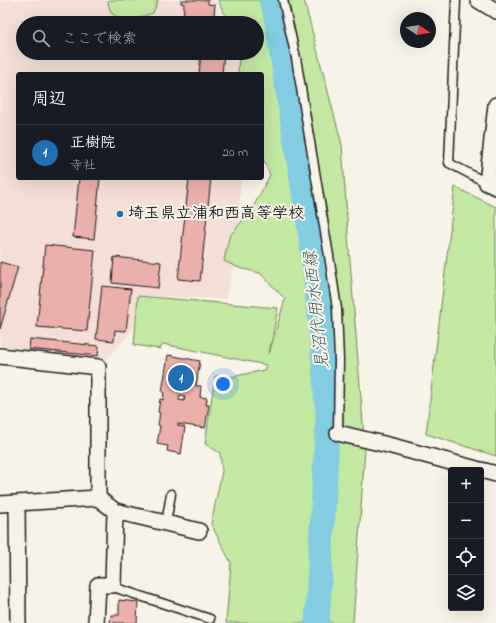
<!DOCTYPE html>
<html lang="ja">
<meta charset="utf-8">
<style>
:root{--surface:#171b24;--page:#242831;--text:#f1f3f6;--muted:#9ea1a6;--line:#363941;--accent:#1f6fb2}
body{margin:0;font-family:"Indie Flower","Klee One",sans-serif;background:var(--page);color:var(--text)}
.controls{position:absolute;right:12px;bottom:12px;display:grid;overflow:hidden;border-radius:4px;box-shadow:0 4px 16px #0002}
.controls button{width:36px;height:36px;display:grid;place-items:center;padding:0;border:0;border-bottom:1px solid var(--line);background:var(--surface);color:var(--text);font:20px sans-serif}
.compass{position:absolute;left:400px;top:12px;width:36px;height:36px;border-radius:50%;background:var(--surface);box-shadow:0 4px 16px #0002;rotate:102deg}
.you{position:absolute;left:223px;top:384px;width:14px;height:14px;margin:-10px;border:3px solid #fff;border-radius:50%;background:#1a73e8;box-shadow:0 0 0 6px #1a73e833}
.badge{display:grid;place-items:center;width:26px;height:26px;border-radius:50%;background:var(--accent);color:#fff;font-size:13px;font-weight:700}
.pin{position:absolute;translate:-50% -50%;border:2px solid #fff;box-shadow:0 1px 4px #0006}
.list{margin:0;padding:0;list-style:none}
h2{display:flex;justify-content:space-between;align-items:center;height:52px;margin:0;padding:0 16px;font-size:17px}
h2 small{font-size:13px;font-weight:400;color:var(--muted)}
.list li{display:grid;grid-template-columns:26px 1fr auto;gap:12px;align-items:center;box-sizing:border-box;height:56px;padding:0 16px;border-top:1px solid var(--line)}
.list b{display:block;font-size:15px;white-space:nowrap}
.list p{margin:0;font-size:13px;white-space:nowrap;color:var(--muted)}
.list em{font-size:13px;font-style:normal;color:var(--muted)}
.icon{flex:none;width:22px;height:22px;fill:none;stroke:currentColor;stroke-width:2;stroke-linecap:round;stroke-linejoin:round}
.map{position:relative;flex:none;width:496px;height:623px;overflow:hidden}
.search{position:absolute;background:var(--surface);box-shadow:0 4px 16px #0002;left:16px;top:16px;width:248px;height:44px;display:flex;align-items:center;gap:10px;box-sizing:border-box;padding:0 14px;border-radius:22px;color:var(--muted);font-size:15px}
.panel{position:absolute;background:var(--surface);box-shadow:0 4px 16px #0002;left:16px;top:72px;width:248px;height:108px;border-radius:4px}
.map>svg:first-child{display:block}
.built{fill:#f3dfd5}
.green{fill:#c3e8a2;stroke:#70825f}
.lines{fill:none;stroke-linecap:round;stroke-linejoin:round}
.river{stroke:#82cde2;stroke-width:25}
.building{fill:#ebb0aa;stroke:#1c1c1c;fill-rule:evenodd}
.lane-casing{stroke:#1c1c1c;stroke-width:11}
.street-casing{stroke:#1c1c1c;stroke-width:18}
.lane{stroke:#f7f3e8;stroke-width:8}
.street{stroke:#f7f3e8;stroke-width:15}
.poi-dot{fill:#1f6fb2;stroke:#f7f3e8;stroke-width:1.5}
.labels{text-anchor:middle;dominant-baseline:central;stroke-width:4;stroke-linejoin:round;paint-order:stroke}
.poi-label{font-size:16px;font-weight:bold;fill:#1c1c1c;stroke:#f7f3e8;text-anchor:start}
.water-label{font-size:17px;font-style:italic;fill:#405a61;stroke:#f7f3e8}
</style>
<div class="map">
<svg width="496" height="623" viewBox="0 0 496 623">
<rect width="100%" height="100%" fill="#f7f3e8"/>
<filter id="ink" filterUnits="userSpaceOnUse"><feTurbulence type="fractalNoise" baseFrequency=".025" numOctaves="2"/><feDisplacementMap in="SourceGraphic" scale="8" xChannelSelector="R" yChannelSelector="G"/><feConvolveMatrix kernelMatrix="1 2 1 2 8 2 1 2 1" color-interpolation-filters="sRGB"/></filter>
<g filter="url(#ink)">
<path class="built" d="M0,0H216L217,23H23V53H238L245,57V74H18V178H241L238,250L225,299L138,296L134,328L106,360L0,346Z"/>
<path class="green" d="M109,0H158L153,13L125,22L111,13L108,3Z
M218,0H304L342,145L349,248L365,449L353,623H226L231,563L211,524L222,471L220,453L205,444L215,376L231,377L264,370L266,365L163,344L160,349L134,345L138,296L278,308L269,354L285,299L260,273L239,268L224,261L229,237L252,209L270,175L262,156V74H238L239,53H257V23H228Z
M455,187L496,207V456L426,434Z"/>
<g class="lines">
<path class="river" d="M271,0L275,10L311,236L321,325L328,416L317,623"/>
</g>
<path class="building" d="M181,0H208V4L215,5L213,23H183L184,4L181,3Z
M201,53H224L222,74H199Z
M79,178H100L94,239L73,237Z
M189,178H211L200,281L178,279Z
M45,245L95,250L87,331L37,327Z
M114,257L161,262L158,288L112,283Z
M0,262L18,267L0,329Z
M102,286L131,289L126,331L115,330L114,341L96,339Z
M30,339L99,346L98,356L29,349Z
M168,355L200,361L196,386H201L200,397L207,398L206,405H209L205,428L178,424V426L185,427L181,454L167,451L168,446L157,444L160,426L158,425L160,413L158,412L160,399L163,400L164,392H162ZM180,395L185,396L184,401L179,400Z
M119,600L138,602L137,623H110L111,615H119Z"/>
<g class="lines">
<g class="lane-casing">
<path id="lane" d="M283,0L296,58L330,262L337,309L339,360L338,433
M456,0L449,163L487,183
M166,523L171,494
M113,585L119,589L210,619"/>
</g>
<g class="street-casing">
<path id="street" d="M478,0L496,11
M496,105L487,183L496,187
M0,356L98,367V498L115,511L199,531
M338,433L392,446L480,470
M481,470L496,474
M17,503L18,623
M0,504L98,498
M96,623L98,585H113L115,511"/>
</g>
<use href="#lane" class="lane"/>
<use href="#street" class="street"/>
</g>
</g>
<circle class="poi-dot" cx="120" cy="214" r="4"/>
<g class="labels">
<g class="poi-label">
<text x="128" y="214">埼玉県立浦和西高等学校</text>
</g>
<g class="water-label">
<text transform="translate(317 310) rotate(-96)">見沼代用水西縁</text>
</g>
</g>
</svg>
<div class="controls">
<button>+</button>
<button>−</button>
<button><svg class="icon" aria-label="locate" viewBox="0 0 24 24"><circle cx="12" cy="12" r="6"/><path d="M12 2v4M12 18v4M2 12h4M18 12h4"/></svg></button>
<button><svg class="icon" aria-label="layers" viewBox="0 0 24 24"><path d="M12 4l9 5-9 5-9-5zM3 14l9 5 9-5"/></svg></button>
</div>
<svg class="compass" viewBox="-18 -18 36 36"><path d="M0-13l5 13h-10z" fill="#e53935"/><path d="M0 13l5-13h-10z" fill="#9ea1a6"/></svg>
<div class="you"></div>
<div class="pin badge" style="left:181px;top:378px">1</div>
<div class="search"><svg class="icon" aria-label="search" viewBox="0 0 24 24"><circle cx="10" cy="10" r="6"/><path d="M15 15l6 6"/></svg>ここで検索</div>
<section class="panel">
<h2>周辺<small></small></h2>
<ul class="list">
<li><span class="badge">1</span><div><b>正樹院</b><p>寺社</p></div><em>20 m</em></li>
</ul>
</section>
</div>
